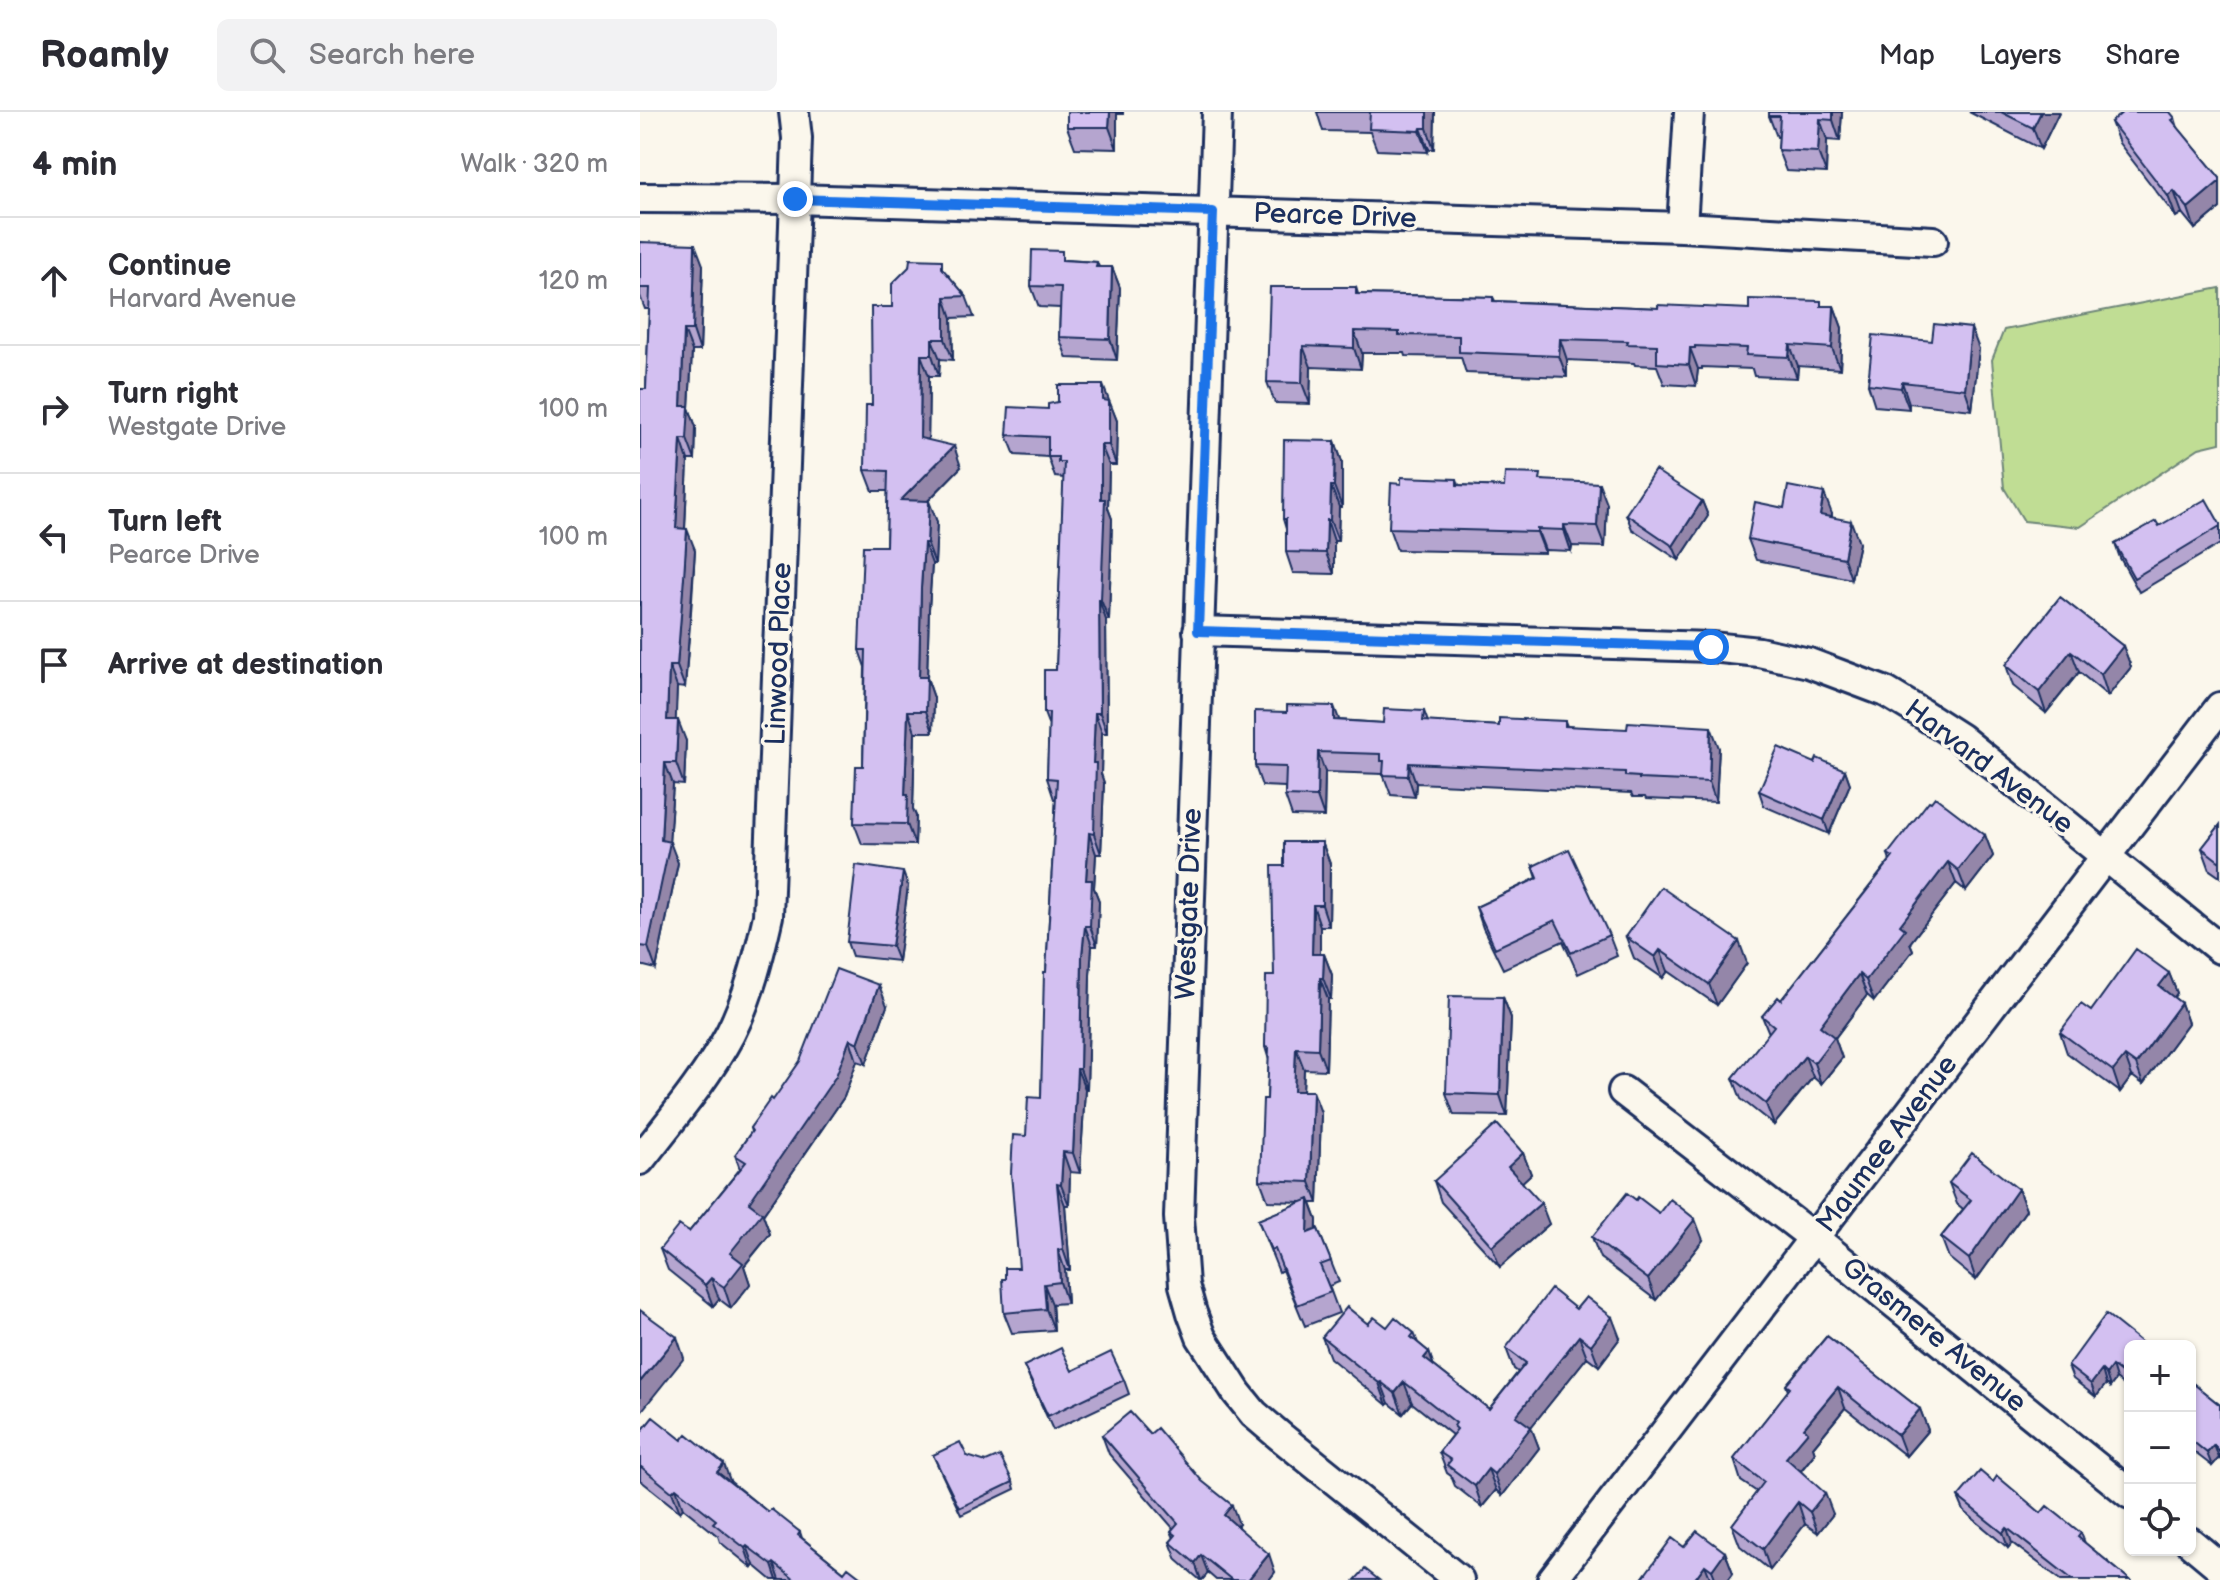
<!DOCTYPE html>
<meta charset="utf-8">
<style>
:root{--surface:#fff;--page:#f2f2f3;--text:#2b2b33;--muted:#7c7c81;--line:#e1e1e2}
body{margin:0;font-family:"Balsamiq Sans",sans-serif;background:var(--page);color:var(--text)}
.controls{position:absolute;right:24px;bottom:24px;display:grid;overflow:hidden;border-radius:12px;box-shadow:0 2px 6px #0004}
.controls button{width:72px;height:72px;display:grid;place-items:center;padding:0;border:0;border-bottom:2px solid var(--line);background:var(--surface);color:var(--text);font:40px sans-serif}
.stop{position:absolute;width:24px;height:24px;margin:-18px;border:6px solid #1a73e8;border-radius:50%;background:#fff}
.stop.end{background:#1a73e8;border-color:#fff;box-shadow:0 2px 8px #0008}
.list{margin:0;padding:0;list-style:none}
h2{display:flex;justify-content:space-between;align-items:center;height:104px;margin:0;padding:0 32px;font-size:34px}
h2 small{font-size:26px;font-weight:400;color:var(--muted)}
.list li{display:grid;grid-template-columns:52px 1fr auto;gap:24px;align-items:center;box-sizing:border-box;height:128px;padding:0 32px;border-top:2px solid var(--line)}
.list b{display:block;font-size:30px;white-space:nowrap}
.list p{margin:0;font-size:26px;white-space:nowrap;color:var(--muted)}
.list em{font-size:26px;font-style:normal;color:var(--muted)}
.icon{flex:none;width:44px;height:44px;fill:none;stroke:currentColor;stroke-width:2;stroke-linecap:round;stroke-linejoin:round}
.map{position:relative;flex:none;width:1580px;height:1468px;overflow:hidden}
header{display:flex;align-items:center;gap:48px;box-sizing:border-box;height:112px;padding:0 40px;background:var(--surface);border-bottom:2px solid var(--line)}
header strong{font-size:38px}
nav{display:flex;gap:44px;margin-inline-start:auto;font-size:28px}
.search{width:560px;height:72px;background:var(--page);display:flex;align-items:center;gap:20px;box-sizing:border-box;padding:0 28px;border-radius:12px;color:var(--muted);font-size:30px}
main{display:flex}
aside{flex:1;background:var(--surface)}
.map>svg:first-child{display:block}
.green{fill:#c0dd94;stroke:#6e8679;stroke-width:2}
.lines{fill:none;stroke-linecap:round;stroke-linejoin:round}
.minor-casing{stroke:#1b2f5e;stroke-width:34}
.minor{stroke:#fbf7ec;stroke-width:28}
.wall{fill:#b5a5cf;stroke:#1b2f5e;stroke-width:2}
.shaded-wall{fill:#9486a9;stroke:#1b2f5e;stroke-width:2}
.building{fill:#d3c0f1;stroke:#1b2f5e;stroke-width:2}
.route{stroke:#1a73e8;stroke-width:10}
.labels{text-anchor:middle;dominant-baseline:central;stroke-width:7;stroke-linejoin:round;paint-order:stroke}
.street-label{font-size:28px;fill:#1b2f5e;stroke:#fbf7ec}
</style>
<header>
<strong>Roamly</strong>
<div class="search"><svg class="icon" aria-label="search" viewBox="0 0 24 24"><circle cx="10" cy="10" r="6"/><path d="M15 15l6 6"/></svg>Search here</div>
<nav><a>Map</a><a>Layers</a><a>Share</a></nav>
</header>
<main>
<aside>
<h2>4 min<small>Walk · 320 m</small></h2>
<ul class="list">
<li><svg class="icon" aria-label="ahead" viewBox="0 0 24 24"><path d="M12 20V5M6 11l6-6 6 6"/></svg><div><b>Continue</b><p>Harvard Avenue</p></div><em>120 m</em></li>
<li><svg class="icon" aria-label="right" viewBox="0 0 24 24"><path d="M7 20v-9h11M14 6l5 5-5 5"/></svg><div><b>Turn right</b><p>Westgate Drive</p></div><em>100 m</em></li>
<li><svg class="icon" aria-label="left" viewBox="0 0 24 24"><path d="M17 20v-9H6M10 6l-5 5 5 5"/></svg><div><b>Turn left</b><p>Pearce Drive</p></div><em>100 m</em></li>
<li><svg class="icon" aria-label="arrive" viewBox="0 0 24 24"><path d="M6 21V4h12l-3 4 3 4H6"/></svg><div><b>Arrive at destination</b></div></li>
</ul>
</aside>
<div class="map">
<svg width="1580" height="1468" viewBox="0 0 1580 1468">
<rect width="100%" height="100%" fill="#fbf7ec"/>
<filter id="ink" filterUnits="userSpaceOnUse"><feTurbulence type="fractalNoise" baseFrequency=".0125" numOctaves="2"/><feDisplacementMap in="SourceGraphic" scale="16" xChannelSelector="R" yChannelSelector="G"/><feConvolveMatrix kernelMatrix="1 2 1 2 8 2 1 2 1" color-interpolation-filters="sRGB"/></filter>
<g filter="url(#ink)">
<path class="green" d="M1580,176V331L1559,336L1440,415L1384,409L1364,376L1352,248L1364,218Z"/>
<g class="lines">
<g class="minor-casing">
<path id="minor" d="M577,0L539,1105L544,1173L552,1201L561,1225L597,1281L614,1302L641,1325L819,1468
M0,86L155,87L1042,115L1293,129
M1042,115L1049,0
M558,519L1071,535L1119,540L1169,551L1246,580L1281,601L1320,626L1580,837
M983,979L1175,1127L1490,1382
M0,1048C31,1008 66,967 90,922C109,885 119,844 128,804L155,87L157,26L154,0
M1550,1430L1580,1455
M912,1468L1580,595"/>
</g>
<use href="#minor" class="minor"/>
</g>
<path class="wall" d="M427,0H483V2H477V37L435,36L427,15Z
M677,0H795L794,37H789L788,40L737,38L730,20L683,19Z
M1129,0H1202L1200,29L1187,28L1186,61L1146,59L1138,38L1139,25H1137L1129,4Z
M1329,0H1419L1401,37Z
M1535,6L1538,16L1580,66V96L1555,117L1542,101L1536,105L1479,31L1471,10Z
M0,130L63,153L60,239H52L49,296L56,315L55,348H48L45,417L55,438L52,487L45,576L37,575L35,608L46,629L44,673L33,672L29,730L38,751L16,857L0,853V277H6L9,197H5L0,184Z
M425,148L457,150L459,155H472L480,176L477,248L427,246L419,225L420,196L399,195L391,174Z
M307,162L326,184L334,205L312,206L313,248L300,247L299,264H289L288,328L321,355L288,389L297,410L295,452H292L289,497L287,566L294,586L293,620H275L273,697L276,704L275,733L222,732L214,711L223,654L225,555L219,538L246,434L248,379H233L225,358L232,293Z
M716,175L718,182L853,185L855,189L1018,196L1109,197L1194,194L1202,216L1200,257L1158,254L1157,266L1114,264L1112,257L1062,255V257H1058L1056,274L1024,272L1017,254L995,253L994,251L927,248V265L826,261L821,245L766,244L765,241H722L721,257L671,255L670,292L635,291L627,270Z
M1292,229L1339,237L1332,298L1269,291V297L1235,294L1228,272Z
M469,289L477,309L476,353H469L468,396L472,407L469,508H466L467,621H462L461,662L464,671L461,742H456L454,776L459,789L457,834H452L450,863L447,977H445L440,1061L430,1060L429,1093H425L430,1158H425L427,1191L412,1192L414,1218L372,1221L364,1201L365,1167L379,1156L386,1024L401,986L406,860L416,687H414L407,666L409,614L404,601L416,558L424,366L415,365L408,345L375,343L367,323L408,297Z
M695,329L702,350V395H699L698,429H694V462L653,461L646,440V417L643,407Z
M817,367L819,373L864,375L903,368L967,392L965,435L932,434L931,439L905,438V441L757,438L749,416L761,372Z
M1062,389L1068,404L1039,448L992,417L986,402Z
M1144,396L1192,402V405L1219,431L1211,467L1116,448L1108,427Z
M1580,412V432L1499,480L1480,446L1475,432L1519,414Z
M1420,485L1483,534L1491,555L1468,584L1439,560L1406,601L1373,574L1366,553Z
M784,599L788,610L859,614L925,609L927,614L1079,636L1076,690L1006,687L1005,685H993L991,681L776,671L775,685L751,683L743,662L685,660L684,705L652,704L645,684V675L622,674L615,654L647,600L699,608L743,611Z
M1175,651L1205,658L1210,672L1189,722L1124,694L1119,679Z
M1580,713V765L1570,758L1562,736Z
M1345,723L1353,744L1326,779L1316,771L1270,831L1273,838L1234,889L1227,883L1195,926L1202,946L1181,972L1173,965L1134,1013L1101,987L1093,966L1129,921L1122,904L1141,888L1250,748L1248,742Z
M682,730L690,752L689,814H680V842H684L692,863L691,887H688L686,958L664,957L663,979L681,1001L678,1091H671L677,1108V1118L678,1117L699,1170L689,1174L699,1201L665,1214L642,1158L639,1160L618,1108L662,1090L628,1089L620,1068L627,987L629,948L625,935L634,864L644,754Z
M893,754L969,823L977,844L938,862L923,829L863,857L843,816L836,795L897,766Z
M268,774L258,849L212,844L207,830Z
M986,825L1107,851L1077,893L1028,859L1023,866L994,846Z
M1529,861L1537,881L1533,885L1541,891L1548,911L1503,972L1492,964L1480,980L1427,941L1420,920L1451,899Z
M863,885L871,906L867,1004L814,1003L806,981Z
M247,894L226,952L217,949L204,985L123,1103L130,1122L104,1154L110,1172L91,1196L79,1187L73,1194L28,1158L20,1137L49,1120L100,1057L95,1043L111,1020L110,1016L133,988Z
M883,1041L891,1062L882,1070L909,1112L860,1155L801,1090L794,1069Z
M1309,1071L1378,1077L1386,1098L1336,1168L1309,1146L1301,1125L1323,1097L1317,1092Z
M996,1088L1063,1128L1016,1188L960,1146L952,1125Z
M936,1197L980,1226L959,1254L947,1245L891,1315L899,1336L862,1384L856,1378L842,1395L815,1374L811,1364L807,1361L799,1340L812,1323L772,1291L763,1302L749,1291L747,1293L690,1246L682,1225L728,1212L774,1221L778,1231L789,1240L794,1254L849,1297L878,1260L874,1257L866,1236Z
M1187,1224L1280,1297L1288,1318L1266,1344L1205,1296L1173,1335L1175,1341L1161,1359L1193,1402L1178,1421L1165,1412L1130,1458L1100,1434L1092,1413L1117,1380L1101,1369L1094,1347L1148,1279L1146,1273Z
M1490,1234V1278L1476,1267L1470,1275L1466,1272L1456,1285L1433,1267L1428,1254Z
M384,1254L484,1268L489,1282L413,1318L390,1268Z
M1550,1269L1580,1293V1348L1579,1346L1572,1354L1550,1337Z
M0,1321L91,1370L128,1400L160,1420L162,1426L204,1460L225,1468H132L114,1453L112,1456L80,1430L78,1424L43,1396L40,1400L0,1368Z
M510,1322L599,1412L597,1414L635,1460L629,1468H576L568,1461L562,1468H560L537,1448L530,1430L534,1426L531,1419L533,1416L469,1342L462,1323Z
M293,1343L327,1344L373,1370L375,1377L321,1403Z
M1353,1370L1401,1401L1441,1421L1445,1431L1490,1468H1421L1372,1431L1368,1436L1324,1399L1318,1385Z
M1044,1435L1085,1440L1093,1461L1088,1468H1001Z"/>
<path class="shaded-wall" d="M470,0H477V37L469,15Z
M787,0H795L794,37L787,16Z
M1193,0H1202L1200,29L1193,8Z
M1401,0H1419L1401,37L1393,16Z
M1180,7L1187,28L1186,61L1178,40Z
M781,16L789,37L788,40L780,19Z
M1580,69V96L1555,117L1548,96Z
M1534,79L1542,101L1536,105L1528,84Z
M55,132L63,153L60,239L53,218Z
M472,155L480,176L477,248L470,227Z
M305,185L312,206L313,248L305,227Z
M1194,194L1202,216L1200,257L1192,236Z
M1331,216L1339,237L1332,298L1325,277Z
M44,218L52,239L49,296L56,315L55,348L47,327L41,294Z
M714,219L722,241L721,257L714,236Z
M292,227L300,247L299,264L292,243Z
M920,227L927,248V265L919,244Z
M1150,233L1158,254L1157,266L1149,245Z
M663,234L671,255L670,292L662,271Z
M1050,236L1058,257L1056,274L1049,253Z
M281,243L289,264L288,347L280,326Z
M1262,270L1269,291V297L1261,276Z
M463,273L477,309L476,353L469,333L463,288Z
M41,327L48,348L44,438L36,416Z
M695,329L702,350V395L694,374Z
M461,333L469,353L468,396L472,407L469,508L461,488Z
M314,334L321,355L268,409L261,388Z
M959,371L967,392L965,435L957,414Z
M691,374L699,395L698,429L690,408Z
M1184,381L1192,402L1188,424L1180,403Z
M289,389L297,410L295,452L287,431Z
M1062,389L1068,404L1039,448L1033,434Z
M687,408L694,429V462L686,441Z
M1211,409L1219,431L1211,467L1204,446Z
M924,413L932,434L931,439L924,418Z
M47,417L55,438L45,576L37,554Z
M897,417L905,438V441L897,420Z
M284,431L292,452L289,497L287,566L294,586L293,620L286,599L279,565L281,476Z
M459,488L466,508L467,621L460,601Z
M1483,534L1491,555L1468,584L1461,562Z
M1431,539L1439,560L1406,601L1399,580Z
M29,554L37,575L35,629L27,608Z
M694,594L702,615L694,608Z
M268,599L275,620L273,697L276,704L275,733L267,712L265,683Z
M455,601L462,621L461,662L464,671L461,742L454,722L453,651Z
M38,608L46,629L44,673L36,651Z
M1071,615L1079,636L1076,690L1069,670Z
M678,640L685,660L684,705L677,685Z
M25,651L33,672L29,733L30,730L38,751L16,857L8,835L21,728Z
M769,651L776,671L775,685L768,664Z
M1205,658L1210,672L1189,722L1184,708Z
M449,721L456,742L454,776L459,789L457,834L450,814L446,768Z
M1345,723L1353,744L1326,779L1318,758Z
M682,730L690,752L689,814L682,793Z
M1308,750L1316,771L1270,831L1273,838L1234,889L1226,868L1260,813Z
M263,760L268,774L258,849L252,834Z
M673,793L680,814V863L672,842Z
M445,814L452,834L450,863L447,977L440,957L442,843Z
M1099,829L1107,851L1077,893L1069,872Z
M1020,838L1028,859L1023,866L1015,845Z
M684,842L692,863L691,887L683,866Z
M1529,861L1537,881L1527,894L1519,874Z
M1219,862L1227,883L1195,926L1202,946L1181,972L1174,951L1180,914Z
M680,866L688,887L686,958L678,937Z
M239,873L247,894L226,952L218,931Z
M863,885L871,906L867,1004L860,983Z
M1541,891L1548,911L1503,972L1496,952Z
M210,927L217,949L204,985L123,1103L130,1122L104,1154L110,1172L91,1196L84,1175L90,1141L109,1091Z
M656,936L664,957L662,1000L654,979Z
M1165,944L1173,965L1134,1013L1126,992Z
M1485,944L1492,964L1480,980L1473,959Z
M437,957L445,977L440,1061L433,1041Z
M673,979L681,1001L678,1091L670,1070Z
M423,1040L430,1060L429,1093L421,1073Z
M883,1041L891,1062L876,1076L868,1055Z
M417,1072L425,1093L430,1158L423,1137Z
M1378,1077L1386,1098L1336,1168L1329,1147Z
M669,1087L677,1108L676,1142L668,1121Z
M901,1091L909,1112L860,1155L852,1134Z
M1055,1107L1063,1128L1016,1188L1008,1167Z
M418,1138L425,1158L427,1191L420,1170Z
M71,1166L79,1187L73,1194L65,1173Z
M404,1172L412,1192L414,1218L406,1197Z
M972,1205L980,1226L959,1254L951,1233Z
M939,1224L947,1245L883,1325L876,1304Z
M37,1225L44,1246L0,1301V1270Z
M789,1240L796,1261L784,1246Z
M1472,1254L1476,1267L1470,1275L1466,1262Z
M1462,1258L1466,1272L1456,1285L1451,1272Z
M741,1270L749,1291L747,1293L739,1271Z
M764,1270L772,1291L763,1302L755,1281Z
M1198,1275L1205,1296L1173,1335L1175,1341L1154,1367L1146,1346L1164,1316Z
M1280,1297L1288,1318L1266,1344L1258,1323Z
M891,1315L899,1336L862,1384L854,1362Z
M1574,1333L1579,1346L1572,1354L1567,1341Z
M84,1352L91,1371L77,1360Z
M848,1357L856,1378L842,1395L835,1374Z
M36,1376L43,1396L40,1400L32,1380Z
M1185,1381L1193,1402L1178,1421L1170,1400Z
M1158,1390L1165,1412L1130,1458L1123,1437Z
M592,1393L599,1412L591,1421L584,1403Z
M1367,1416L1372,1431L1368,1436L1363,1421Z
M107,1434L114,1453L112,1456L105,1436Z
M1085,1440L1093,1461L1088,1468H1076L1072,1458Z
M629,1442L635,1460L629,1468H608Z
M561,1443L568,1461L562,1468H561L555,1451Z
M134,1451L140,1468H137L132,1453Z
M1065,1453L1071,1468H1054Z"/>
<path class="building" d="M427,0H470L469,15H427Z
M730,0H787V16H781L780,19L729,17Z
M1129,0H1193V8L1180,7L1178,40L1138,38L1140,4H1129Z
M1361,0H1401L1393,16Z
M1483,0H1530L1535,6L1532,8L1580,66V69L1548,96L1534,79L1528,84L1471,10Z
M0,130L55,132L53,218H44L41,294H49L47,327H41L36,416L47,417L44,465L37,554H29L27,608H38L36,651H25L21,728L30,730L8,835L0,834V277H6L10,176H0Z
M392,138L422,139V148L457,150L456,155H472L470,227L419,225L421,175L391,174Z
M270,147L302,148V156L326,184L305,185V227H292V243H281L280,326L314,334L261,388L289,389L287,431H284L281,476L279,565H287L286,599H268L265,683H268L267,712L214,711L216,654H223L226,538H219L223,434H246L248,359L225,358L226,293H232L231,195H252V172L269,155Z
M630,175H716V182L853,185V189L1018,196V193L1109,197V187L1181,189V194H1194L1192,236L1150,233L1149,245L1106,243L1107,236L1055,234V236H1050L1049,253L1017,251V233L987,232L988,229L920,227L919,244L819,240V224L759,223V220L714,219V236L663,234L662,271L627,270Z
M1294,212L1331,216L1325,277L1262,270L1261,276L1228,272L1233,223L1292,229Z
M418,273H463V288L469,289V333H461V387H465L461,488H459L460,601H455L453,651H456L454,722L449,721L446,768H452L450,814H445L442,843L440,957H437L433,1041L423,1040L421,1073L417,1072L423,1137L418,1138L420,1170L404,1172L406,1197L364,1201L362,1167H365V1156H379L371,1061L373,1023L386,1024L388,985L401,986L404,860H406L417,667L407,666L409,601H404V558H416L424,350H418V345H408V325L367,323L369,295L408,297V292L418,290Z
M644,328L695,329L694,374H691L690,408H687L686,441L646,440V407H643Z
M1015,358L1062,389L1033,434L986,402Z
M865,361L901,362L900,368L959,371L957,414L924,413V418L897,417V420L749,416L751,371L761,372V365L817,367V373L864,375Z
M1148,374L1184,381L1180,403L1211,409L1204,446L1108,427L1115,390L1144,396Z
M1566,387L1580,412V414L1494,466L1475,432L1516,409L1519,414Z
M1420,485L1483,534L1461,562L1431,539L1399,580L1366,553Z
M647,593L694,594V608L743,611L744,597L784,599L783,609L859,614V606L925,609V614L987,617L988,610L1071,615L1069,670L999,667V665L985,664V660L769,651L768,664L743,663L744,649H741V642L678,640L677,685L645,684L646,655L615,654V599L647,600Z
M1138,635L1175,651L1177,646L1205,658L1184,708L1119,679Z
M1295,685L1345,723L1318,758L1308,750L1260,813L1265,817L1226,868L1219,862L1180,914L1194,925L1174,951L1165,944L1126,992L1093,966L1134,914L1122,904L1138,885L1141,888L1253,745L1248,742L1289,689L1291,690Z
M1580,713V750L1562,736Z
M644,730H682V793H673L672,842H684L683,866H680L678,937L656,936L654,979H673L670,1070L620,1068L623,987H627L629,936L625,935L626,864H634L632,754H644Z
M929,737L969,823L931,841L915,808L855,836L836,795L898,766L893,754Z
M216,753L263,760L252,834L207,830Z
M1021,775L1099,829L1069,872L1020,838L1015,845L986,825Z
M1496,837L1529,861L1519,874L1541,891L1496,952L1485,944L1473,959L1420,920L1441,892L1451,899Z
M196,857L239,873L218,931L210,927L196,964L109,1091L122,1101L90,1141L103,1151L84,1175L71,1166L65,1173L20,1137L39,1113L49,1120L106,1050L95,1043L112,1019L110,1016L131,986L133,988L160,949Z
M809,884L863,885L860,983L806,981Z
M857,1012L883,1041L868,1055L901,1091L852,1134L794,1069Z
M1332,1041L1378,1077L1329,1147L1301,1125L1331,1088L1309,1071Z
M987,1081L996,1088L998,1085L1019,1101L1030,1087L1055,1107L1008,1167L952,1125Z
M669,1087L668,1121L678,1117L691,1149L680,1153L691,1180L657,1193L635,1137L631,1138L618,1108Z
M911,1177L936,1197L946,1185L972,1205L951,1233L939,1224L876,1304L891,1315L854,1362L848,1357L835,1374L807,1353L811,1348L799,1340L817,1317L814,1314L816,1311L764,1270L755,1281L741,1270L739,1271L682,1225L707,1195L728,1212L734,1205L747,1215L755,1205L774,1221L771,1225L789,1240L784,1246L849,1297L886,1251L866,1236Z
M0,1198L37,1225L0,1270Z
M1466,1202L1506,1234H1490V1268L1472,1254L1466,1262L1462,1258L1451,1272L1428,1254Z
M1187,1224L1280,1297L1258,1323L1198,1275L1164,1316L1168,1320L1146,1346L1185,1381L1170,1400L1158,1390L1123,1437L1092,1413L1124,1370L1094,1347L1150,1276L1146,1273Z
M421,1236L432,1259L471,1240L484,1268L408,1304L384,1254Z
M1550,1269L1580,1293V1341L1574,1333L1567,1341L1550,1327Z
M490,1300L510,1322L517,1316L562,1369L592,1393L584,1403L629,1442L608,1468H592L561,1443L555,1451L530,1430L536,1423L531,1419L538,1411L462,1323Z
M13,1305L42,1328L47,1322L84,1352L77,1360L128,1400L131,1397L160,1420L158,1423L204,1460L208,1455L225,1468H155L134,1451L132,1453L107,1434L105,1436L73,1411L76,1408L36,1376L32,1380L0,1354V1321Z
M320,1330L327,1344L346,1350L360,1344L373,1370L319,1396L293,1343Z
M1340,1359L1353,1370L1357,1364L1401,1401L1407,1394L1441,1421L1438,1425L1490,1468H1433L1367,1416L1363,1421L1318,1385Z
M1057,1419L1085,1440L1072,1458L1065,1453L1054,1468H1001L1032,1426L1044,1435Z
M725,1457L739,1468H715Z"/>
</g>
<g class="lines" filter="url(#ink)">
<path class="route" d="M155,87L573,100L558,519L1071,535"/>
</g>
<g class="labels">
<g class="street-label">
<text transform="translate(695 104) rotate(2)">Pearce Drive</text>
<text transform="translate(139 542) rotate(-88)">Linwood Place</text>
<text transform="translate(1349 655) rotate(37)">Harvard Avenue</text>
<text transform="translate(549 792) rotate(-88)">Westgate Drive</text>
<text transform="translate(1247 1032) rotate(-53)">Maumee Avenue</text>
<text transform="translate(1294 1223) rotate(39)">Grasmere Avenue</text>
</g>
</g>
</svg>
<div class="controls">
<button>+</button>
<button>−</button>
<button><svg class="icon" aria-label="locate" viewBox="0 0 24 24"><circle cx="12" cy="12" r="6"/><path d="M12 2v4M12 18v4M2 12h4M18 12h4"/></svg></button>
</div>
<div class="stop" style="left:1071px;top:535px"></div>
<div class="stop end" style="left:155px;top:87px"></div>
</div>
</main>
